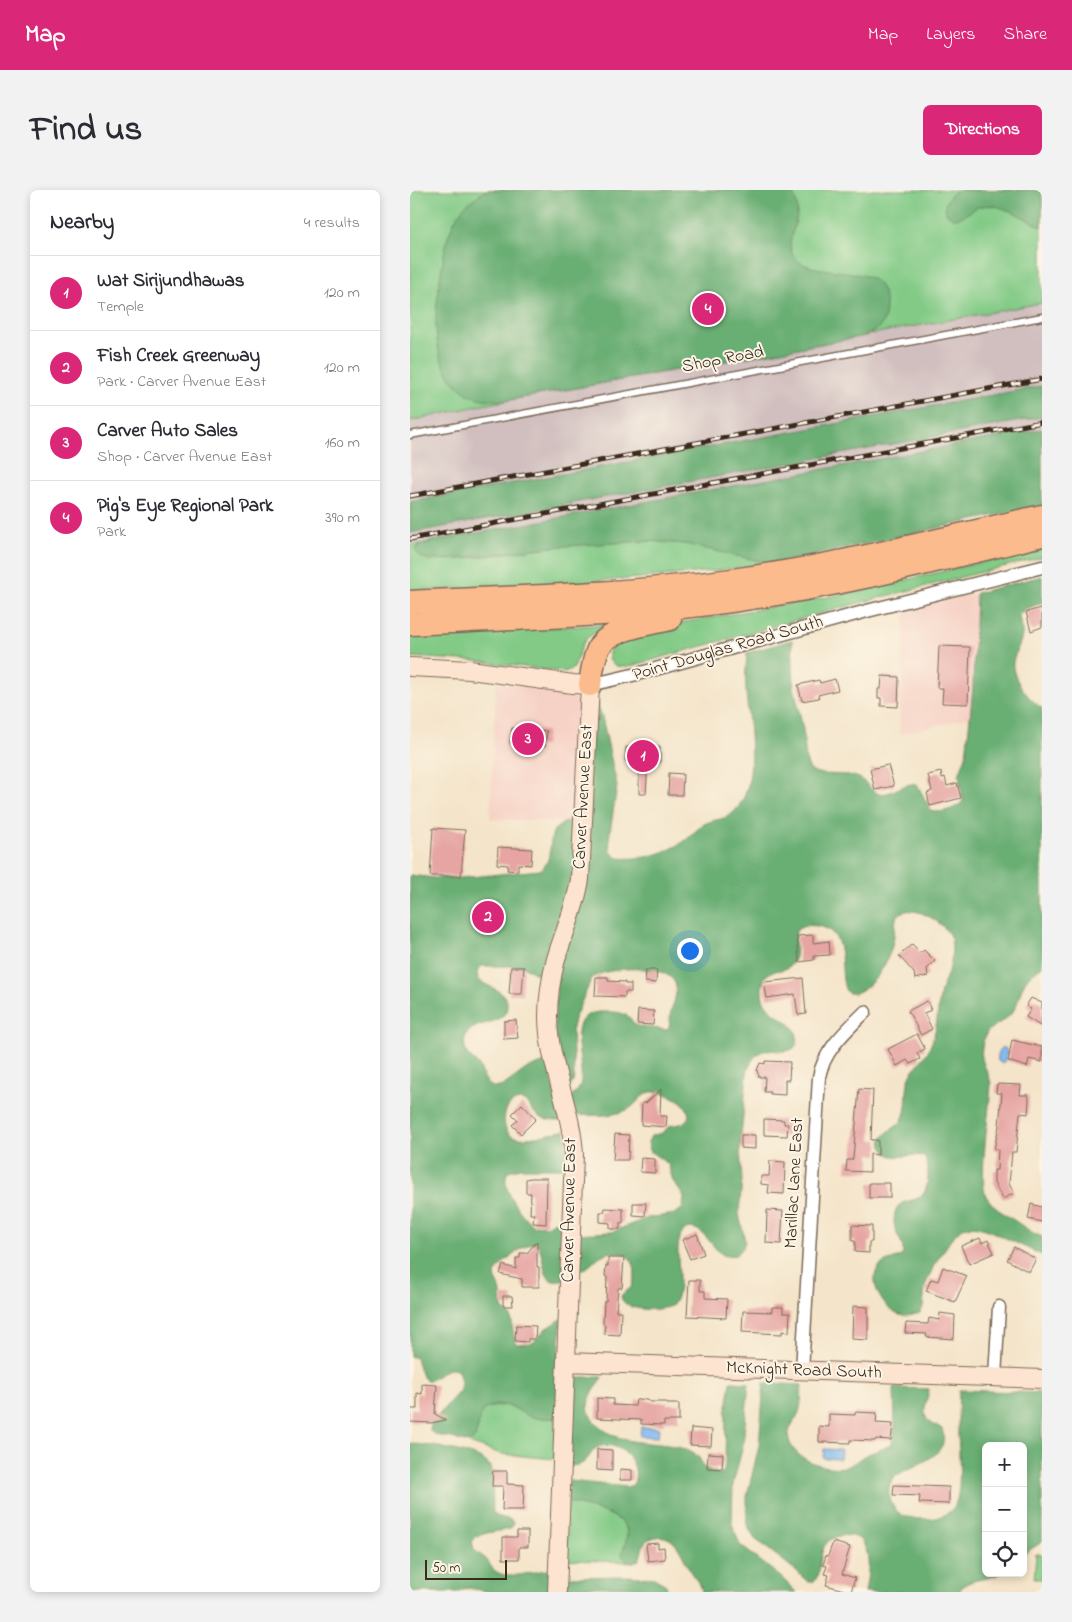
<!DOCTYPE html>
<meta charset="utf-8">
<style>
:root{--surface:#fff;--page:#f2f2f3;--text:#2b2b33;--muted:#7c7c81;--line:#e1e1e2;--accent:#db2777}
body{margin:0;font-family:"Indie Flower",sans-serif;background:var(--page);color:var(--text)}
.controls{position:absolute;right:15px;bottom:15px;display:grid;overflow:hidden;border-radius:8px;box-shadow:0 2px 8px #0003}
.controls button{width:45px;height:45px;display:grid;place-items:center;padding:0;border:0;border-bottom:1px solid var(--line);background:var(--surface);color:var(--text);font:25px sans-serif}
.scale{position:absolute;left:15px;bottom:12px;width:82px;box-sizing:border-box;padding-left:5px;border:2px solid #3b2a1e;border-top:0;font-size:14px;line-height:18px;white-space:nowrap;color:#3b2a1e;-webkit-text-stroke:4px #fcf5e5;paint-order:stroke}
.you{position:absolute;left:279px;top:760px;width:18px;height:18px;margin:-12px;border:4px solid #fff;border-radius:50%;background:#1a73e8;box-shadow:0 0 0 8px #1a73e833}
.badge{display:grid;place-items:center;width:32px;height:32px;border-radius:50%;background:var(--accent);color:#fff;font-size:16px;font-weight:700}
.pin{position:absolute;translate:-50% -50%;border:2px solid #fff;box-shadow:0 1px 5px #0006}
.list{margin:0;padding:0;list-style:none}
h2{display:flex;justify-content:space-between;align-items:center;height:65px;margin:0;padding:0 20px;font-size:21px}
h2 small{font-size:16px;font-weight:400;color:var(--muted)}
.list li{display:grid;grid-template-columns:32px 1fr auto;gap:15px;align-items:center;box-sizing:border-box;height:75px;padding:0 20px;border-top:1px solid var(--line)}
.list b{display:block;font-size:19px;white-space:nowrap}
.list p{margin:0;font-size:16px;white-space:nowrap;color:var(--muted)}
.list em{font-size:16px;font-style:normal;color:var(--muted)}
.icon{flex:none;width:28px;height:28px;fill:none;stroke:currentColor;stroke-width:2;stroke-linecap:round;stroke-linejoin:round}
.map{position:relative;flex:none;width:632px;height:1402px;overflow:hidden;border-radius:8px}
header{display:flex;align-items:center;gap:30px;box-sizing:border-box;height:70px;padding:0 25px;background:var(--accent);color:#fff}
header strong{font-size:24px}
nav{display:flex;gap:28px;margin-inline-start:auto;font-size:18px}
.intro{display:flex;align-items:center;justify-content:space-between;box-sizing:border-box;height:120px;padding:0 30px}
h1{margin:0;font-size:35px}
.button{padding:12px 22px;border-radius:8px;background:var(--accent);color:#fff;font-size:18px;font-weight:700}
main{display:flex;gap:30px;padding:0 30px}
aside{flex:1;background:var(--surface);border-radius:8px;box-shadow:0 2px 8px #0003}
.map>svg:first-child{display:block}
.built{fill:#f6d1c5}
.industrial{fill:#d1bfbf}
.green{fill:#82ca86;stroke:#5e7a52}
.forest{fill:#69ae73;stroke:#526c48}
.water{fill:#83bbf3;stroke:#5f7288}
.building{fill:#e6a5a3}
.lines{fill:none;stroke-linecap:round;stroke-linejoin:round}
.lane-casing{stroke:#7c6b5a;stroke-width:9}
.street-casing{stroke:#7c6b5a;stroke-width:15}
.secondary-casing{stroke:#7c6b5a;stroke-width:20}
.highway-casing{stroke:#7c6b5a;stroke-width:25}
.lane{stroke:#fff;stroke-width:6}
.street{stroke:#fff;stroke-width:12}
.secondary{stroke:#fde4d1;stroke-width:18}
.highway{stroke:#fbbb8c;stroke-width:22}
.rail-casing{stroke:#3b2a1e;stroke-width:5}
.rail{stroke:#fcf5e5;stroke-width:3;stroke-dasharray:9;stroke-linecap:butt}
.labels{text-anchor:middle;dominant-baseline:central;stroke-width:4;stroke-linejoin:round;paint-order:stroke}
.street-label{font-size:18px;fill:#3b2a1e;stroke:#fcf5e5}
</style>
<header>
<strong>Map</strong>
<nav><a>Map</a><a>Layers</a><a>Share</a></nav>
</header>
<div class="intro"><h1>Find us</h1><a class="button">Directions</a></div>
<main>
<aside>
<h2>Nearby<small>4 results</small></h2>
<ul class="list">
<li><span class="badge">1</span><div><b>Wat Sirijundhawas</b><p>Temple</p></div><em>120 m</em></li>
<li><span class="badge">2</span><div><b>Fish Creek Greenway</b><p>Park · Carver Avenue East</p></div><em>120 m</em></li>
<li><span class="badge">3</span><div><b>Carver Auto Sales</b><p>Shop · Carver Avenue East</p></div><em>160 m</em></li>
<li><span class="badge">4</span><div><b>Pig's Eye Regional Park</b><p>Park</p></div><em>390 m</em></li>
</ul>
</aside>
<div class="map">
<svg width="632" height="1402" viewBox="0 0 632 1402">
<rect width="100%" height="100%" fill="#fcf5e5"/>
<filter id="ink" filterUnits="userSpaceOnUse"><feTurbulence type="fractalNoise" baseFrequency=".02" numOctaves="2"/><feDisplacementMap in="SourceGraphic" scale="10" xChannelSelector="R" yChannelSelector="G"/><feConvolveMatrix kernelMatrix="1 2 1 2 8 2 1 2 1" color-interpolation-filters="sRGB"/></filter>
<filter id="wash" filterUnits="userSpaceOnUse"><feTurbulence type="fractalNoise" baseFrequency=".0096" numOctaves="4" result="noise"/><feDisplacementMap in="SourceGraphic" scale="20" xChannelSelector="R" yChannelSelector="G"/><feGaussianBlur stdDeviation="1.12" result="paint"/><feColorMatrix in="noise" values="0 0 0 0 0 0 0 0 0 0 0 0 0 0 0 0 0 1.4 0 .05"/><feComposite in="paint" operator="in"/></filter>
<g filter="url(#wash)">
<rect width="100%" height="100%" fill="#f4e4c9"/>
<path class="built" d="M570,402L564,526L489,545L495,420Z
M86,492L153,502L161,505L170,514L172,519L168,632L80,629Z"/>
<path class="industrial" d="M632,113V239L0,355V231L68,216Z"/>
<path class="green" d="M0,0H632V113L68,216L0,231Z
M23,351L8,356V365C25,377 93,363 116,360C168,354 223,347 275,354C305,357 334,369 364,373C243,391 122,395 0,401V356Z
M632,358V367L445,414L217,477L206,476L199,470V462L203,456L264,434L440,403Z
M207,434L186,442L177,448L172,455L164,478L154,482L67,471L0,467V445Z
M96,1215L127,1228H146L144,1269L91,1264L56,1252H58L67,1242L70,1225L76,1218Z
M158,1312C174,1317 216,1323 217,1343C218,1349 214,1356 213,1362L220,1371L224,1372L156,1370Z
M626,1364H632V1389H624Z"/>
<path class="forest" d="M77,0H380C401,27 368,49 386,69C400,84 445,78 464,90C476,98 480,123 471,135C467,140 461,143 455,146L94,211C79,210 63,210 51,199C18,170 25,122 31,83C34,63 37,42 48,25C56,13 65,7 77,0Z
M547,0H632V37C614,29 589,10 568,17C559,21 553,29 543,28L537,24C532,14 538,6 547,0Z
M632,196V227L0,343V312Z
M632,239V315L392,368L364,373L345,370L275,354L237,351L140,357L45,369L20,370L10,367L5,360L8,356L23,351Z
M632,386V413L615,419L609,425C609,432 613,438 612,445C611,454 605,462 603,472C601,488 619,510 632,518V776C626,781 619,785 615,792C609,802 609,815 601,824C588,838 576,833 572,857C569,872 579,881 581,894C580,917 568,991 576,1006C582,1016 593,1023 602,1029C612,1035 621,1043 632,1047V1065L576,1039L562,1036L553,1038L547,1042L540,1051L524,1075L515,1096L513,1117L510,1123C503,1125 497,1127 490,1125C475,1121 459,1095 467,1080C472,1069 485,1072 493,1064C495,1049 480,1044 485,1023C491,1001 516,1022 518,987C518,980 518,973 515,968C504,960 486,973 476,962C461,945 488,939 492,930C499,917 495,902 499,889C503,877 515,869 520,857C528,839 527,820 531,801C533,791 540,782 541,772C542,764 543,753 540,746C533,731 497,709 486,728C484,737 485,747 482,756C477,774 464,797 445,803H438L435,799C428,776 439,742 408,736C400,735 392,735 386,741C384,751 388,763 383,772C375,787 353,772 352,800C351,829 392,826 387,855C373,872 348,843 337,883L330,957L332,990L329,1024L335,1051L333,1058L326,1065L315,1066C301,1059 293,1033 276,1039C258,1053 278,1093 263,1115C252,1121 213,1123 211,1106C214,1101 220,1101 222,1095C231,1075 218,1056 195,1064C183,1068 183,1078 166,1082L167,1044L202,1042L237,1028L265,1024L273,1018L274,1007L263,991L258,974L241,962L239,957L238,952L241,946L252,943L260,936L275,933L279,926C277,915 272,911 262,907C226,891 236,917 208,923C194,927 178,924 164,926L160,908C164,904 168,901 170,896C177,874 151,825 189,822C197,822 209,821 216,825C221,828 223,833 227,836L257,840C262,834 259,828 261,821C264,813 269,799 264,791C253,773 197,777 182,788L164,829L162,838L164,887L163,892L157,899L144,844L147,791L187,514L192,527L207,596L199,649L201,662L208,668C231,670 257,664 276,650C281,646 285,641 290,637C300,628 314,632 324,622C351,595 338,535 336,501C335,488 336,476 337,463L382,450L384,497L393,539L396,570L400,580C413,588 434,581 449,588C457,592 462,603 470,604C484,604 494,592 507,594L521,621C530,624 547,619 553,611L549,585L556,566L563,498L566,403Z
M168,630L164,686L136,785L125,783L113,776H71L67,782L68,789C76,797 96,800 97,813C100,842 48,824 55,859C57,868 67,870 71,880C74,888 77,895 85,898L93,896L116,879L138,871L150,931C143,931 134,930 128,926C122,922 118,911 111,910C92,910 88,942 105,947C117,951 143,943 155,940L158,978H111L98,981C89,998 110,1023 122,1035L136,1036L156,1025L153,1091C149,1091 143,1092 141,1090C132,1085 134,1062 127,1053C117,1051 87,1075 85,1085C85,1091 89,1093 90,1099C92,1105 91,1112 92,1119L101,1126L104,1148L106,1154L123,1153L135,1139L151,1129L146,1228C138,1228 130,1229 123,1227C106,1223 106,1212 83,1216C60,1220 74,1252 57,1252C52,1252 46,1249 42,1248C34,1247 26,1246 20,1241L21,1234L50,1200L51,1191L48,1181C31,1171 22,1203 11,1184C9,1179 8,1173 6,1168L0,1166V685L25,688H51L130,680C143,672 138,653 144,640L155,632Z
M173,1187H192C188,1197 179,1205 178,1215C178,1223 182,1230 188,1235C218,1263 257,1245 286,1265C291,1268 291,1274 294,1278L309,1284L314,1282L315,1276L316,1222L321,1192L339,1193L333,1255L323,1294L322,1334L330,1355L372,1388L386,1402H292C291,1392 283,1388 279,1379C272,1365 265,1343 246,1347C242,1348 238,1349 235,1352C232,1356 232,1364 229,1370C223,1373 215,1372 212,1365C213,1358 218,1350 217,1342C216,1323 174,1317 158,1312L159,1291L217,1297L223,1295C233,1276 212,1251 191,1256C181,1258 180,1270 171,1274C168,1276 163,1275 160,1276L163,1194L167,1188Z
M354,1193L392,1195C391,1203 392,1213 389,1222C386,1231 376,1239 379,1250C384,1270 416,1280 434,1277C442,1276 447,1270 454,1266C463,1261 474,1260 482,1253L485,1235L484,1198L519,1199C518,1210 509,1225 521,1233C525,1236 529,1236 532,1239C543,1270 495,1275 483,1289C474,1299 481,1320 492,1325C500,1329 510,1329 519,1329C528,1328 540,1325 545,1315C552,1301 549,1263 548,1246C548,1231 548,1216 549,1200L632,1203V1352L613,1364V1256H576V1383H591C579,1391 555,1387 549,1402H455C458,1385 463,1360 448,1348C442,1345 435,1345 429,1346C403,1353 416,1376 404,1392H398L384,1379L345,1349L339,1339L337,1329V1306L349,1256Z
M0,1254C16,1254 70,1262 79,1275C84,1283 82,1312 83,1322L86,1326L101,1330L104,1334L100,1339L77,1343L64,1347L62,1351L64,1360C68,1363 72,1366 76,1369C79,1372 80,1376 83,1379C97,1393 123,1380 140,1380L139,1402C118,1402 96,1402 75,1401C66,1400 55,1395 48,1402H0Z
M219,1386L244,1388L256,1395L258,1402H238L231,1398L219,1397H155V1387Z"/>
<path class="water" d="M592,857L595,858L597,862L595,871L591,873L588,871C587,867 588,860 592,857Z
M231,1237L249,1238L248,1247L230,1246Z
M414,1259L431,1260L430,1269L413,1268Z"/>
<g id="blocks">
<path class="building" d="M632,418V437L621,441L616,422Z
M529,456L560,457L558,514L532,513L533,498H527Z
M472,486L489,487L488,517L471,516V508H468V499H471Z
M425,489L428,500L408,505L409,508L392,511L388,495L409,490L410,493Z
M102,538L137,541L135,556L100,553Z
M228,556H250V573L238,572L236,604H229V572L215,571L216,557L228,558Z
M478,575L484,596L465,600L460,579Z
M531,582L532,588L535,587L537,596L547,593L551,608L520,616L517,603L522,601L518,585Z
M259,583L273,584L272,605H258Z
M23,638L55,640L51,686H20Z
M88,657L122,659L121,675L108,674V681L97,680L98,675L87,674Z
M403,745V753L419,751L420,765L404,766V770L389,772L387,746Z
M502,754L511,763L514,760L525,771L517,779L518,786L505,789L504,783L489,766Z
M101,777H114L112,804H99Z
M236,780H247L246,793L235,792Z
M186,787H198V791L215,792V794H221V802H215V807L185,806Z
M393,788L396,824L388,825L385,804L357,808L354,792Z
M621,808L632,813V837L616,827L621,819L616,816Z
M517,811L521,820L514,823L522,839L511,845L498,821Z
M228,820L244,821L243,835L227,834Z
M106,830L108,848L94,849V831Z
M507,844L515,859L507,863L510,869L500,874L497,870L487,876L478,859Z
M602,850L632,857V872L619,869L617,877L598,871Z
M355,871L380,872L379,890H375V905L360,904V902H354L355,887H349L347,880L350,873L355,874Z
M587,894L611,895L610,905H618L619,909L618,924L610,923L606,962H602L599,994L604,1003L593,1009L584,993V980H587L588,960L584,959L589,936L592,903H586Z
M251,899L250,926H257L256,937L231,935L232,913H236Z
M449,899L463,900L461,950H468V965L460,964V982L436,981L437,970H442L443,968Z
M112,914L126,929L111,944L102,935L108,930L102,924Z
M354,929L374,930V934H378L377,946L354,945Z
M205,944L219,945L218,970H203Z
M331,945H345V959L331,958Z
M231,968L245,969V983L230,982Z
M360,971L375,972L374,1004L358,1003L359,995L351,994V986H359Z
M121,988H137L136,1034L123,1033L124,1024H120L121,1003H116V989Z
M459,993H480V1008H459Z
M223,1013H236L235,1026L223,1025Z
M621,1014L632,1017V1032L618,1029Z
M195,1018L213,1019V1033H210V1039H200V1033L190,1032V1022H194Z
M357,1020L373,1021L371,1054L356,1053Z
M442,1035L462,1036V1052H459V1063L445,1062V1051H442Z
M287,1044L294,1064L280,1069L272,1050Z
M570,1048L572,1053L578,1050L584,1063L559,1074L551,1056Z
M127,1051V1077H129V1097H112V1089L90,1084L93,1075L106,1079V1068H110V1063H117Z
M604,1057L626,1069L619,1082L597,1070Z
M198,1068H214L212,1098H208L206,1121H211L210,1145L194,1144L195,1134H193L194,1111H196L197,1087L195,1086L196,1075L198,1076Z
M533,1077L557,1086L545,1112L516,1101L521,1089L528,1091Z
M279,1090H290V1101H295V1108L317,1109L316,1128L277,1126Z
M93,1106H102L103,1116H93Z
M443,1116L458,1117V1150L442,1149Z
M362,1117H373V1123H380L379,1142L372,1141V1144L332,1142L333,1121L362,1122Z
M530,1123L545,1125L544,1149L516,1147L517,1144L495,1143L496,1133L518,1134L519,1128L529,1130Z
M106,1135L126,1136L125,1149H118V1152L105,1151Z
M12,1194L27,1195L25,1224L36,1230L21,1233L0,1232L1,1219H7V1203L12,1204Z
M187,1208L203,1209V1215L225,1216L226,1210L234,1209L241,1212H257V1214H269V1231H254V1235H252L231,1234V1230L187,1228Z
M445,1222L467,1223L466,1233L483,1234L481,1250L466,1249L465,1251L440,1250V1253L409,1252V1236L419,1237V1224L445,1225Z
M281,1238L302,1240L301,1256L280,1255Z
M187,1259L202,1260V1281L187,1280Z
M298,1263L313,1264L312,1279L297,1278Z
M210,1279L222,1280V1290H210Z
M83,1281H97V1294L114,1295L113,1320H92L93,1296H82Z
M484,1295L539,1297V1314L509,1313L510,1306L483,1305Z
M107,1341H118V1357H109V1369H93V1347H107Z
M423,1352L440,1357L432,1384L445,1388L441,1402L416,1395L419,1385L414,1384L417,1376L413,1375L416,1365L418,1366Z
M248,1353V1358L254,1357L255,1369L238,1371L236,1354Z"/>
</g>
</g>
<g filter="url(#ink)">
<use href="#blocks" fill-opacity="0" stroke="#7c6b5a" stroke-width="1"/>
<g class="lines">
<g class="lane-casing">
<path id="lane" d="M0,245L632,127"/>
</g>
<g class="street-casing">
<path id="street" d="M180,495L231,483L457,421L632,377
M392,1181L409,887C414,860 436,841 455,822
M585,1187L589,1117"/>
</g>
<g class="secondary-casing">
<path id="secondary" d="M0,477L60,480L163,494L180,495L170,689C166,717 154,742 146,769C141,788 138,807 138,826C138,874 162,918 164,965L147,1402
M156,1172L632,1189"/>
</g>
<g class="highway-casing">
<path id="highway" d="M0,412C112,407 224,404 336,388C436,374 534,348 632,326
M0,434C107,428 215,426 321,411C426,397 529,370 632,345
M180,495C182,482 183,469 189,457C199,439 240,434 260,429"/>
</g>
<use href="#lane" class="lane"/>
<use href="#street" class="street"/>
<use href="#secondary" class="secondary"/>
<use href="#highway" class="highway"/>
<g class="rail-casing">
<path id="rail" d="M0,306L632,189
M0,349L632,232"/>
</g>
<use href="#rail" class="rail"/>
</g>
</g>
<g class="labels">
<g class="street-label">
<text transform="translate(313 170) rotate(-11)">Shop Road</text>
<text transform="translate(318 459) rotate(-16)">Point Douglas Road South</text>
<text transform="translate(174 607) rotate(-87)">Carver Avenue East</text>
<text transform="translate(385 993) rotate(-87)">Marillac Lane East</text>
<text transform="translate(160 1020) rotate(-89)">Carver Avenue East</text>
<text transform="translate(394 1181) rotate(2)">McKnight Road South</text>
</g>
</g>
</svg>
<div class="controls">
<button>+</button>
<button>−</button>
<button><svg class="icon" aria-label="locate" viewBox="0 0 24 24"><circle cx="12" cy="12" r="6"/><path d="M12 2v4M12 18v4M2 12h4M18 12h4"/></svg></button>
</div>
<div class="scale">50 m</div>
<div class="you"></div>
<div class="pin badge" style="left:233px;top:566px">1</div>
<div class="pin badge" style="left:78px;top:727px">2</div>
<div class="pin badge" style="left:118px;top:549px">3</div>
<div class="pin badge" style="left:298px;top:119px">4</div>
</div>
</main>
